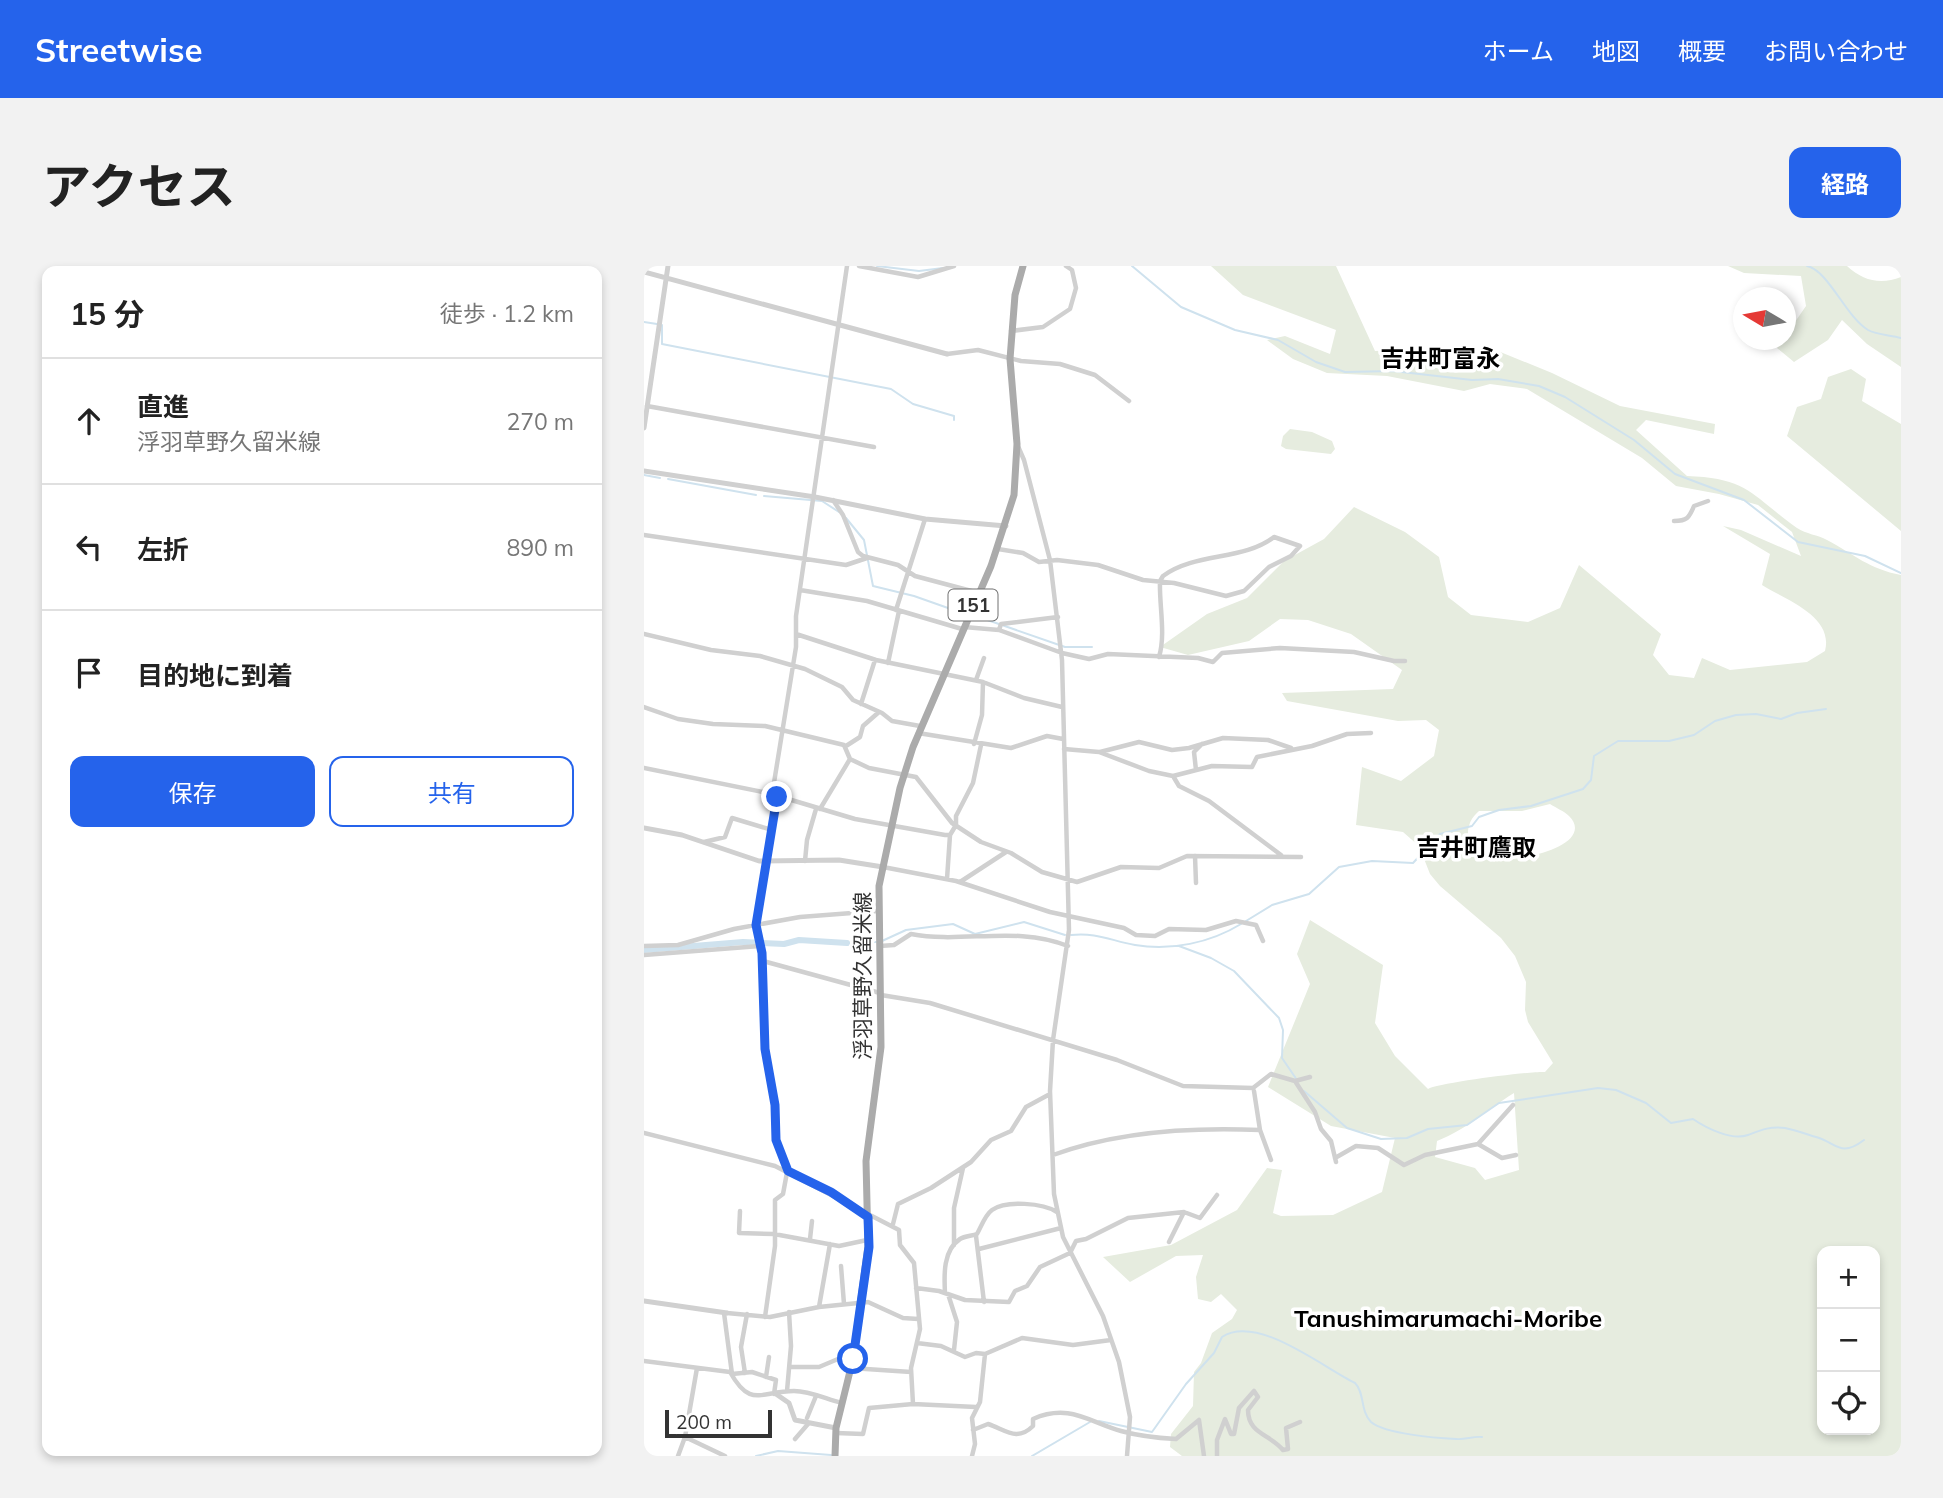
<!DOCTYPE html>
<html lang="ja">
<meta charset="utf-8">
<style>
:root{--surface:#fff;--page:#f2f2f2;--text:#222;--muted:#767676;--line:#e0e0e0;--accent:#2563eb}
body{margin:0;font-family:Mulish,"Noto Sans JP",sans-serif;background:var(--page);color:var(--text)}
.controls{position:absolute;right:21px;bottom:21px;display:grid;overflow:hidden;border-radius:14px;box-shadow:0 4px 10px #0003}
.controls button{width:63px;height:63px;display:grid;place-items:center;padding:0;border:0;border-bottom:2px solid var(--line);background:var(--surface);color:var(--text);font:35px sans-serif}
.compass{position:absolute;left:1089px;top:21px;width:63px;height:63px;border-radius:50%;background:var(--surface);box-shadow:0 4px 10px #0003;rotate:280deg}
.scale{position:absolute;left:21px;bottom:18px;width:107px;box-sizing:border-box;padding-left:7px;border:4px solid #333;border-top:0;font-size:19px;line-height:24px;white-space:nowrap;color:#333;-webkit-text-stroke:5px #fff;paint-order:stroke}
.stop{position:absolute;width:21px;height:21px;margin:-16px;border:5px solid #2563eb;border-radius:50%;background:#fff}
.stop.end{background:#2563eb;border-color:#fff;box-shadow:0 2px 7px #0008}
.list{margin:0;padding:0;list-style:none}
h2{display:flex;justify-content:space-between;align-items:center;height:91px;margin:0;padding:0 28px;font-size:30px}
h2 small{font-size:23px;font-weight:400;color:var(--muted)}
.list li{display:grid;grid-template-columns:46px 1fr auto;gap:21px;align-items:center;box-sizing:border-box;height:126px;padding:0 28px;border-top:2px solid var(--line)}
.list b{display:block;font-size:26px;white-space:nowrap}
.list p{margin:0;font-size:23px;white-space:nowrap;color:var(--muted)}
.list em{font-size:23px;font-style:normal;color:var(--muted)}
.actions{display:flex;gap:14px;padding:21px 28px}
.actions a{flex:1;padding:16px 0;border:2px solid var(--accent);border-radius:14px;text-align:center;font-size:24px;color:var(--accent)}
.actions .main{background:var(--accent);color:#fff}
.icon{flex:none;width:38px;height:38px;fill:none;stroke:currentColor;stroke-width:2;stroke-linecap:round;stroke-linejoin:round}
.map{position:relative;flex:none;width:1257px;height:1190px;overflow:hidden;border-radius:14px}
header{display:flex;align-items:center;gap:42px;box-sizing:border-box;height:98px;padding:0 35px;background:var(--accent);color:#fff}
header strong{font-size:33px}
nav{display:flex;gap:38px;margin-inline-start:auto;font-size:24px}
.intro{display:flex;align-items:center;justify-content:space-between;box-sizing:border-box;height:168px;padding:0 42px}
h1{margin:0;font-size:49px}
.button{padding:18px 32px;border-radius:14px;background:var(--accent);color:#fff;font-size:24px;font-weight:700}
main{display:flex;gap:42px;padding:0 42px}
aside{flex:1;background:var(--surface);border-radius:14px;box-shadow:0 4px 10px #0003}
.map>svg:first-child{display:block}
.green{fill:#e6ecdf;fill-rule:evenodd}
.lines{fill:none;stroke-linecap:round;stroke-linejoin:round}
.stream{stroke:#cfe2ee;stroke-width:2}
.river{stroke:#cfe2ee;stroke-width:6}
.minor{stroke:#d0d0d0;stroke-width:4.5}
.tertiary{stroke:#d0d0d0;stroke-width:5}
.primary{stroke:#ababab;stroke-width:7}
.route{stroke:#2563eb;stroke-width:9}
.labels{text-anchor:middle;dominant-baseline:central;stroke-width:7;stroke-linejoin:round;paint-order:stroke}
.shield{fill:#fff;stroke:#707070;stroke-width:2}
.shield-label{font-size:19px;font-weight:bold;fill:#333}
.street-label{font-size:21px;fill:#333;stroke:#fff}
.quarter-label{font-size:24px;font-weight:bold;fill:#000;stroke:#fff}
</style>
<header>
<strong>Streetwise</strong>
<nav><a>ホーム</a><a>地図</a><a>概要</a><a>お問い合わせ</a></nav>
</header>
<div class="intro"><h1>アクセス</h1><a class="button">経路</a></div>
<main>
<aside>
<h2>15 分<small>徒歩 · 1.2 km</small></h2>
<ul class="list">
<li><svg class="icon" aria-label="ahead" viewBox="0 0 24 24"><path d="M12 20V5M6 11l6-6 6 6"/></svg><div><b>直進</b><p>浮羽草野久留米線</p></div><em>270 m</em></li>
<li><svg class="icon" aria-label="left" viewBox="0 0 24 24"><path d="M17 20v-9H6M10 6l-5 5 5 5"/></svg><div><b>左折</b></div><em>890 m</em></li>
<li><svg class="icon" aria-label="arrive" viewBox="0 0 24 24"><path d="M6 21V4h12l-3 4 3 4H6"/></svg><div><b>目的地に到着</b></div></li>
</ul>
<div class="actions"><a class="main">保存</a><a>共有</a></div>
</aside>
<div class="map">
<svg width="1257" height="1190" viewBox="0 0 1257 1190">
<rect width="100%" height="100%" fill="#fff"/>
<path class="green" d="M567,0H692L731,85C746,84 760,84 774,89C783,93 789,101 797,104C818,113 836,97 849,83L908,107L976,140L1071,158L1070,168L1002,154L992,164L1043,210C1105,212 1108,230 1153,262C1162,268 1174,269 1183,274C1211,289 1225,303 1257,309V1190H538L526,1181L527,1168L549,1140L550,1106L557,1097L568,1067L588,1053L593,1044L577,1028L567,1036L554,1033L552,1011L559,989L532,990L486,1016L459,991L527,979L593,944L623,902L638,904L629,947L637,950L689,949L738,926L751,872L687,860L624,821L666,718L653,688L666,654L739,699L731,757L751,790L784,823C793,817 887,805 901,806L909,797L884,756L881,744L882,716L871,690L857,672L796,620L786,608L775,580L759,566L712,559L718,501L757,515L790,490L795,464L782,454L754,455L643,435L638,427L749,423L758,404L707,368L664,354L636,353L605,375L544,389L516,381L563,348L603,332L640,295L680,273L710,241L761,266L795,291L804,331L827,349L884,356L916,342L935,299L1017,368L1009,389L1025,409L1050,412L1058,392L1086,404L1163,396L1181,385C1190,350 1142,334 1118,319L1126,288L1079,260L1097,264L1157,290L1148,266L1114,239L1075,228L1032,220L998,192L883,123L846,118L820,125L743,110L683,107L649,93L623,74L641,70L686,88L692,64L599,29ZM906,538C912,542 920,545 925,550C957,582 851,606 828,584C821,569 823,555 835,545H878ZM870,827L875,904L841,914L831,902L791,891L793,875C825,862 841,845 870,827ZM1178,985H1231V1164H1178Z
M1084,0H1203C1219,15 1237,19 1257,11V101L1223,78L1198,54L1184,74L1150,96L1133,82L1162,40L1157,10L1100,7Z
M1207,103L1222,113L1218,135L1257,158V265L1143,170L1153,141L1177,133L1184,111Z
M646,163L668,166L688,175L691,183L687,188L642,183L637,180L639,170Z"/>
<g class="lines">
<path class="stream" d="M233,0L275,5L299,2
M488,0L537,41L591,64L634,74L672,96L701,106L749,105L828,114L854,113L895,120L921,131L990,174L1031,208L1100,234L1154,276L1221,290L1257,307
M1163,0C1184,4 1202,51 1224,64C1233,69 1247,69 1257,72
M0,56L13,58
M18,59V78L247,123L269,138L310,150V154
M0,209L16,212
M24,213L112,229
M120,230L178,235L195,246
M202,252L220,274L229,320L270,330L321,348
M329,349L421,381H448
M602,655L628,639L665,628L695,601L728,595L769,597L796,568L828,560L835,551L855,544L887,540L939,523L947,514L950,490L974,475H1025L1050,469L1071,455L1092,449L1112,448L1137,453L1153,447L1182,443
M427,669C452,666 468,675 491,679C527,685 566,677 597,658
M238,675L262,664L309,658L331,668L380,656L421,669
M203,677L232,676
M535,680L567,692L590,705L635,752L639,764L638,792L653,814
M660,825L703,862L737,873L763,872L784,863L823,859L855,837L954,822L972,824L1002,837L1027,857L1049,853C1062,862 1088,875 1104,869C1117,864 1126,860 1141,862C1151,864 1162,868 1172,871C1193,877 1196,892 1220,874
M455,1155L508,1166L542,1118L570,1087L578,1071C614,1048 678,1101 711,1117C721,1127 716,1145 727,1156C741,1168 793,1172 812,1173C821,1174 829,1170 838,1171
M112,1190L134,1185L187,1189
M388,1190L446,1156"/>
<path class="river" d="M0,684L99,676L140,678L155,674L203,677"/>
<path class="minor" d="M215,0L274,11L310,0
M367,65L399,61L426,43L432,22L428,4L422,0
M303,88L334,84L377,95L416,98L451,109L485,135
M3,140L230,181
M373,178L380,194L406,294L418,394L425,664L409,774L406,825L410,928L419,971L459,1050L475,1096L486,1151L483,1190
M189,234L199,249L214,286L219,290L254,299L271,310L335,327
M1030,255C1043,255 1045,252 1050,240L1064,235
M0,269L202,299L223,292
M354,283L379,287L395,296L413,294L454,299L499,314L530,317L582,330L600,325L625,301L647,290L656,280L630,271C599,295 552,286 519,310L516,315C515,339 522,368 515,391
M156,324L223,335L318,363
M252,344L281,253
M320,361L355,364L418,387L445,393L464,388L554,392L569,396L578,387L636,382L710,386L750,395H761
M355,364L357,358L414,351
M0,368L67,384L116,390L161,403L198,421L209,434L238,447L248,455L276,460
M152,368L232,394L339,416L380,432L418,441
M244,397L255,345
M332,414L340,392
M217,438L231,394
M0,441L34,453L69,458L121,460L200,479L206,493L225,502L272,511L308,557L337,576L367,587L398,606L433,616L477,601L515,602L543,590L657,591
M274,467L367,482L403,470L419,473
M330,478L338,449L339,416
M202,480L216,471L219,460L235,446
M420,483L455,486L505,505L529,510L568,500L608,501L613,491L668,480L703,468L727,467
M456,486L495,476L528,484L545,482L579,472L624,474L647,482
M0,502L124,527L211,553L301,569H306L312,559V550L329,517L337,479
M552,504L550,486L558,478
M529,510L535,520L565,535L637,589
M128,529L152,381V350L203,0
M176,543L206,493
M60,576L81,571L88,552L128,564
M551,590L552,617
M161,595L163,574L172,543
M239,601L312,615L406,646L480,662L492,669L511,670L525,663L562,664L592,655L612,659L619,675
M303,613L306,569
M316,616L362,586
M0,680L34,679L90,663L156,651L234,645
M116,680L112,659L133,531
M236,680L250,679L267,668C319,678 372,659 424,680
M0,689L116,680L121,783L132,844V875L144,901L139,928L131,934V980L121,1051
M119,695L236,727
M237,729L286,737L473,794L539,820L609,822L627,808L651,815L666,811
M651,815L671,846L677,863L687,875L692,896
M610,825L616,864L627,894
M0,867L131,900L255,964L256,979L270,997L276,1063L267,1102L269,1138
M834,878L858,892L872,889
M409,889C474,865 546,861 616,864
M691,892L712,880L734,882L760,899L781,889L834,878L869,839
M96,945L95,967L130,968L195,980L223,974
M249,958L254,938L287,922L327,896L347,874L367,865L382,841L406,828
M332,970L340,1036
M166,973L168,955
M525,976L540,946L556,952L573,929
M310,979V942L319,902
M335,983L417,962
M197,1000L200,1038
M272,1022L295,1025L321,1034L365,1036L371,1025L383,1020L396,1001L426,987L432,975L442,973L484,952L540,946
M301,1027C300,1009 299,984 316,973C321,970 328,970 333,968C337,961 341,949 348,944C362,934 399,937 413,946
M304,1028L313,1056L310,1084
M175,1041L186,978
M80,1047L88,1108L108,1106L132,1114L130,1128
M83,1047L126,1051L175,1041L224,1036L259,1052L274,1053
M273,1077L297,1080L321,1091L332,1087L341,1088L378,1072L429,1079L467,1074
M0,1095L86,1106C107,1143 116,1125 150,1125C166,1125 182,1133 198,1137
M146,1101H175L194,1093H209
M207,1102L267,1106
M101,1107L97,1081L103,1048
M122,1111L125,1091
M143,1125L147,1080L145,1046
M163,1152L172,1130
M329,1164L344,1158C362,1164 373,1176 389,1160V1153C425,1137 445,1156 477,1165C495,1170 514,1172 532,1173L555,1154L560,1190
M192,1167L219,1168L225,1142L269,1138L332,1141
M41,1171L81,1190
M151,1173L164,1158
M34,1190L41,1171L53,1102
M328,1190L331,1178L328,1152L336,1136L341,1088
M573,1190V1174L581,1153L587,1168H590L595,1142L610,1125L614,1131L604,1144C604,1168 626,1168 639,1184L644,1183L642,1162L656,1156"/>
<path class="tertiary" d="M0,6L303,88
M0,162L24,0
M0,205L171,231L281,253L362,260
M0,562L38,569L115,595L195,594L239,601
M0,1035L83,1047
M132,1128L145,1137L151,1154L192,1162"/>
<path class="primary" d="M191,1190L192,1162L209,1093L224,980L222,895L237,781L235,620L256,522L269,481L347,300L370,229L373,178L366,93L371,29L379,0"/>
</g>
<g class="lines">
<path class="route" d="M133,531L112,659L118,687L121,783L131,839L132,874L144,905L187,926L224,951L225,981L209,1093"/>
</g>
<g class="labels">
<rect class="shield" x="304.5" y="323.5" width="49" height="31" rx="5"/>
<g class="shield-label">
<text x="329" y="339">151</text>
</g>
<g class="street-label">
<text transform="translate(218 710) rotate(-90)">浮羽草野久留米線</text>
</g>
<g class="quarter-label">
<text x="796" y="92">吉井町富永</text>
<text x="832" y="581">吉井町鷹取</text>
<text x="804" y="1052">Tanushimarumachi-Moribe</text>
</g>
</g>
</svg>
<div class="controls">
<button>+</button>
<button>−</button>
<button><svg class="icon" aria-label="locate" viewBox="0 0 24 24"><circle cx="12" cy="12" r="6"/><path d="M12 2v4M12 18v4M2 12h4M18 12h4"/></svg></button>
</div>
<svg class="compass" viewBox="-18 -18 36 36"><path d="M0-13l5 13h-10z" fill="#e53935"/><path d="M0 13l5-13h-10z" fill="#767676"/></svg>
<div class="scale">200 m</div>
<div class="stop" style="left:209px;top:1093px"></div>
<div class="stop end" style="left:133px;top:531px"></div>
</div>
</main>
